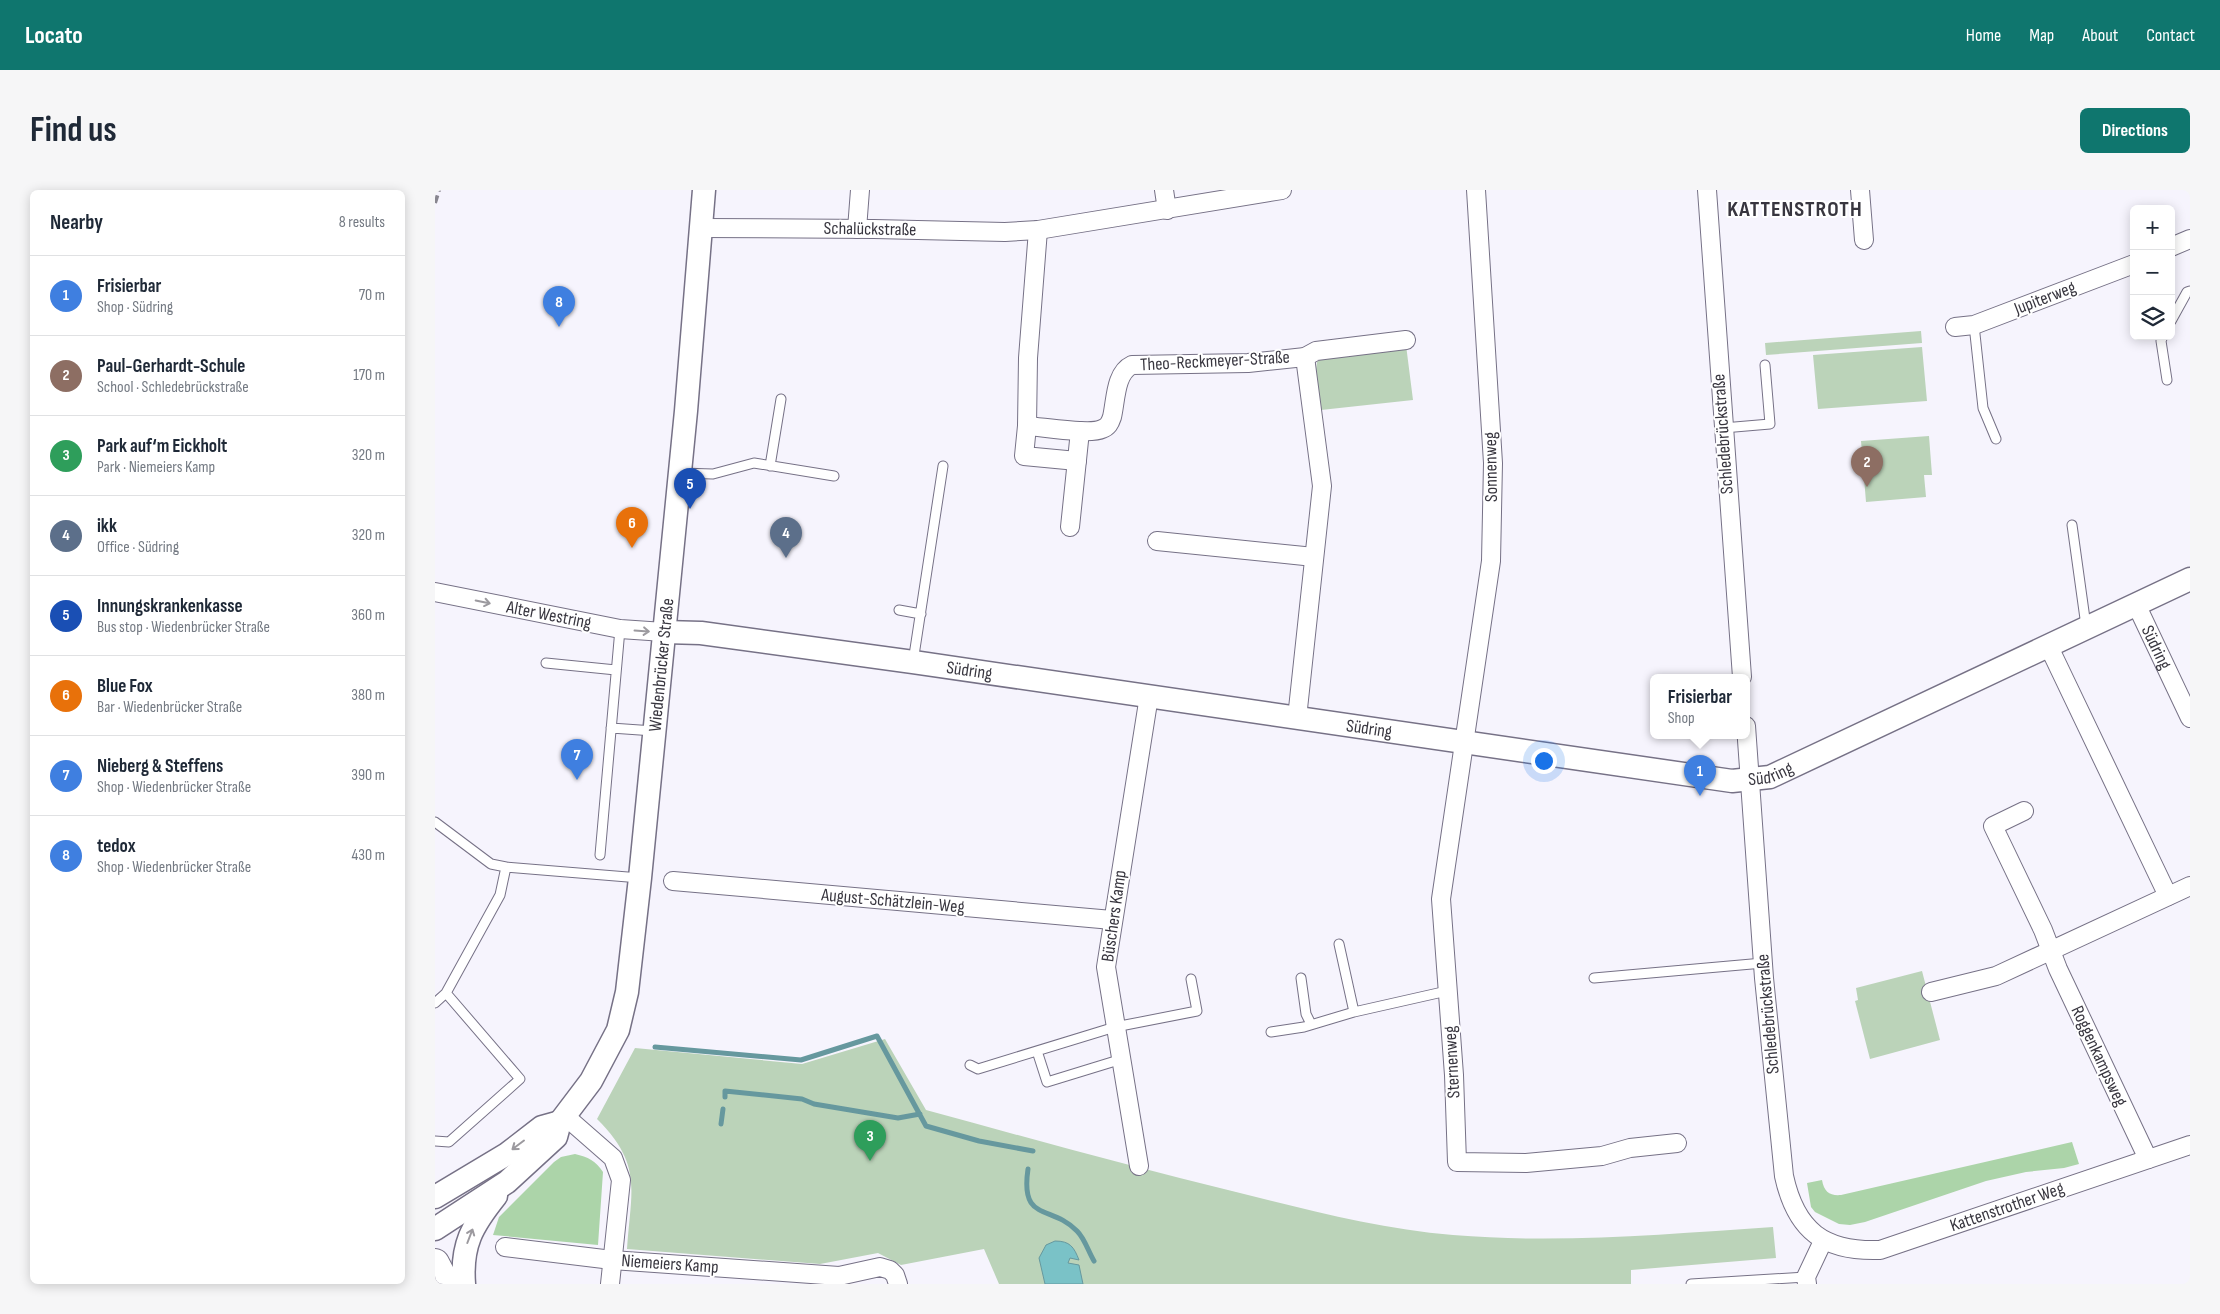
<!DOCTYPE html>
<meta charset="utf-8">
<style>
:root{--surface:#fff;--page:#f6f6f7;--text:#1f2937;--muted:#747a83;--line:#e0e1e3;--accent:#0f766e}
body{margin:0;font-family:"Sofia Sans Condensed",sans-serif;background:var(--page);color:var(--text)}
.controls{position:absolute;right:15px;top:15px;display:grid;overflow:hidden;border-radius:8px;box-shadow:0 2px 12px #0003}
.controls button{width:45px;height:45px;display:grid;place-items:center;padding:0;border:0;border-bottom:1px solid var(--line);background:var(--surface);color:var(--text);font:25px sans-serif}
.you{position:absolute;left:1108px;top:570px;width:18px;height:18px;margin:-12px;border:4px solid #fff;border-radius:50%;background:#1a73e8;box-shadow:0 0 0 8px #1a73e833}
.badge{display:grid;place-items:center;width:32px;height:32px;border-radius:50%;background:var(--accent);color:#fff;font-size:16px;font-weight:700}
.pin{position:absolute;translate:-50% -41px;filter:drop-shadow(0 1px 2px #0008)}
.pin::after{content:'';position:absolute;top:26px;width:18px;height:15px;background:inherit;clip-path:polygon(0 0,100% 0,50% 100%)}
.popup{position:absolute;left:1215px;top:484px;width:100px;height:65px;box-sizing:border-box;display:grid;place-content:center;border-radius:8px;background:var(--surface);filter:drop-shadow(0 1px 4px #0005);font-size:16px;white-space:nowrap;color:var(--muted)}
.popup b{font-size:19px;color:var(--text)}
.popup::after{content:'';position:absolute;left:50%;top:100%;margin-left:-10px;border:10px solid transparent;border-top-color:var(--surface)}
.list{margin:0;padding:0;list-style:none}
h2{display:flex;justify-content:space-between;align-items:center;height:65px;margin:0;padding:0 20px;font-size:21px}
h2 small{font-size:16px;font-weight:400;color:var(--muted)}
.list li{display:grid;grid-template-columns:32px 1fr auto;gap:15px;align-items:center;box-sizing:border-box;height:80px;padding:0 20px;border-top:1px solid var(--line)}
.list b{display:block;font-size:19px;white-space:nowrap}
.list p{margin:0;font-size:16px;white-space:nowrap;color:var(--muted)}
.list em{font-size:16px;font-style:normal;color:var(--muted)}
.icon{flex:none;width:28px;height:28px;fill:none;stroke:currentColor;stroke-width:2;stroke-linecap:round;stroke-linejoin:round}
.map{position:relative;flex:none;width:1755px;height:1094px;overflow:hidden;border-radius:8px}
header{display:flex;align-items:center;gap:30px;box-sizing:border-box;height:70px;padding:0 25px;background:var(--accent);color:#fff}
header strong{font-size:24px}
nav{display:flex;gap:28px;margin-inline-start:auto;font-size:18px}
.intro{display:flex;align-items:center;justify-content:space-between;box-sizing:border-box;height:120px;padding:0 30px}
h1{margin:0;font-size:35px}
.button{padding:12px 22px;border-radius:8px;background:var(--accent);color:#fff;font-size:18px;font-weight:700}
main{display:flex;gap:30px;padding:0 30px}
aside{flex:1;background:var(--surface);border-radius:8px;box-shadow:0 2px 12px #0003}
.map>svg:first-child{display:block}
.green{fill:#bbd3b9}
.forest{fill:#acd4a9}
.water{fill:#7ac2c7;stroke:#66989e}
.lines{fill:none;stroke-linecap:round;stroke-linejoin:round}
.stream{stroke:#66989e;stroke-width:5}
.service-casing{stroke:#767186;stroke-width:11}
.minor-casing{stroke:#767186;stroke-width:20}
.tertiary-casing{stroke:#767186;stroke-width:25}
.primary-casing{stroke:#767186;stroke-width:30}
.service{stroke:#fff;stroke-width:9}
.minor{stroke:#fff;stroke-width:18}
.tertiary{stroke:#fff;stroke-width:22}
.primary{stroke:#fff;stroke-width:28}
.rail{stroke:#88868f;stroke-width:4;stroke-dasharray:8 4;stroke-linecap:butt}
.oneway{stroke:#9c9a9f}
.labels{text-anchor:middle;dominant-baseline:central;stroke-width:4;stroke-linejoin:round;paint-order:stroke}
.street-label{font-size:18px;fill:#38363f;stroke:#fff}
.district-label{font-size:22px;font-weight:bold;letter-spacing:1px;fill:#38363f;stroke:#fff}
</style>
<header>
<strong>Locato</strong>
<nav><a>Home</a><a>Map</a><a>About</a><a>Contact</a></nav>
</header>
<div class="intro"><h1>Find us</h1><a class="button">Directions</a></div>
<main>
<aside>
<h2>Nearby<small>8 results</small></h2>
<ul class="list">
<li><span class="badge" style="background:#3f7fe0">1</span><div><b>Frisierbar</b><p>Shop · Südring</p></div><em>70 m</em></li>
<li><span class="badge" style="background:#8d6e63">2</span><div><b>Paul-Gerhardt-Schule</b><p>School · Schledebrückstraße</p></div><em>170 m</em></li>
<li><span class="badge" style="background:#2e9e5b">3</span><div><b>Park auf‘m Eickholt</b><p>Park · Niemeiers Kamp</p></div><em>320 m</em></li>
<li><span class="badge" style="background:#5c6f8a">4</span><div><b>ikk</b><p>Office · Südring</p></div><em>320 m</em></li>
<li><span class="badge" style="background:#1a4fb4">5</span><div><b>Innungskrankenkasse</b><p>Bus stop · Wiedenbrücker Straße</p></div><em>360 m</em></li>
<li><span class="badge" style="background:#e8710a">6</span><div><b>Blue Fox</b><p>Bar · Wiedenbrücker Straße</p></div><em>380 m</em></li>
<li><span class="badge" style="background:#3f7fe0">7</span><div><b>Nieberg &amp; Steffens</b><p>Shop · Wiedenbrücker Straße</p></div><em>390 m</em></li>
<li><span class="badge" style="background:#3f7fe0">8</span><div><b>tedox</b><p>Shop · Wiedenbrücker Straße</p></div><em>430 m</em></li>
</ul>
</aside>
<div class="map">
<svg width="1755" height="1094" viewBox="0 0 1755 1094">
<rect width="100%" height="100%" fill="#f6f4fd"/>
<path class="green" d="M1486,141L1487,153L1331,165L1330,153Z
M971,155L978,210L886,220L881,180L882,172L888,166Z
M1487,157L1492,211L1383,219L1378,165Z
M1494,246L1497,285H1489L1491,307L1431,312L1426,251Z
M1487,781L1505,850L1435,869L1420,811L1423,810L1421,798Z
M450,849L491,920C594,948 697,977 801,1002C873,1020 944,1039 1018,1045C1125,1054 1232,1044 1338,1037L1341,1068L1196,1080V1094H564L549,1059L466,1075L443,1063L385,1074L192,1059C196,999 208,975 162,929L200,858L367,874Z"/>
<path class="forest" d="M1637,952L1644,974L1629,978L1591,982L1551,991L1430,1032L1415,1035L1404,1034L1380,1022L1376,1017L1372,993L1387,990C1389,1002 1395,1006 1406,1005Z
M140,964C153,967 161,971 168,982L163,1055L58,1045L64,1027L119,972L126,967Z"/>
<path class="water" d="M620,1051C635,1051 639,1057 644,1070L635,1068L633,1073L644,1075L648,1094H610L604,1068L611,1055Z"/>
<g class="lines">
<path class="stream" d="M220,857L366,870L442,846L491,936L544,951L598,961
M290,907V901L367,909L379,914L463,928L485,924
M286,934L288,919
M593,979C585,1033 616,1014 642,1041C650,1049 653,1061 659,1071"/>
<g class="service-casing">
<path id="service" d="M1736,131L1752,102L1755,101
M1539,135L1548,218L1561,249
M1728,146L1726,151L1732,190
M1288,238L1335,234L1330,175
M335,276L346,209
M245,283L278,284L319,273L399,286
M1637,335L1651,436
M464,420L486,424
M478,472L508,276
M111,473L181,480
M176,538L219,541
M0,632L56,674L71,677L205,688
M165,665L185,439
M904,754L919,822
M866,788L871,824L876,834
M1159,788L1328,773
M0,813L11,803L65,705L71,677
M836,842L869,837L919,822L1012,801
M602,861L612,892L687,869
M535,875L543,879L680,837L762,821L756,789
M0,951L14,952L85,889L11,803
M1256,1094L1371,1087"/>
</g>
<g class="minor-casing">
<g id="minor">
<path d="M729,0L732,20"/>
<path d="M1041,0L1058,273L1056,371L1006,709L1019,885L1022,972L1091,973L1167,966L1195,958L1242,953"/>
<path d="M1272,0L1307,487"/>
<path d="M1425,0L1429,50"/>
<path d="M266,38L439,39L570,42L603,40L847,0"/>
<path d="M422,39L425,0"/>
<path d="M603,40L593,168L592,236L589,266L642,271"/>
<path d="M1736,57L1755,49"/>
<path d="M1520,137L1539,135L1699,74"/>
<path d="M592,236C608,237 655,245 667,239C673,237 675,233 677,227C681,210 680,183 697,175L813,173L870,167L881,161L971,150"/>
<path d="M635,337L645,241"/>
<path d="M722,351L879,367"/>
<path d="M0,402L185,439L229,442"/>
<path id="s1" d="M1701,414L1755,528"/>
<path d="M1614,457L1733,706"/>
<path d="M862,528L887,296L870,167"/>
<path d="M1311,536L1329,788L1349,986C1361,1041 1389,1062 1445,1060L1755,955"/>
<path d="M1589,621L1558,636L1608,740L1623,779L1713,969"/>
<path d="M238,691L677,730"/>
<path d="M1496,802L1561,786L1755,696"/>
<path d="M130,926L178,968L186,990L175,1094"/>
<path d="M704,976L671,777L714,506"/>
<path d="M70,1057L177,1070L404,1086L445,1077L455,1080L460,1085L463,1094"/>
<path d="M1372,1094L1371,1087L1388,1051"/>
</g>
</g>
<g class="tertiary-casing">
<g id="tertiary">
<path id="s2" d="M229,442L266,443L478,472L1297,591L1335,587L1755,389"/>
<path d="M0,1007L72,964L107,937L125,932"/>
<path id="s3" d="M0,1039L72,992L121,947L125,932L156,891L183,840L192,802L205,688L251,221L269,0"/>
<path d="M29,1094C26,1055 37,1036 61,1006"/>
</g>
</g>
<g class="primary-casing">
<path id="primary" d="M0,1073L11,1094"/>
</g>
<use href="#service" class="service"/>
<use href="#minor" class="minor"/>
<use href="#tertiary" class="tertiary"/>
<use href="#primary" class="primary"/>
<path class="rail" d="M0,13L4,0"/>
</g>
<defs><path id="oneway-shaft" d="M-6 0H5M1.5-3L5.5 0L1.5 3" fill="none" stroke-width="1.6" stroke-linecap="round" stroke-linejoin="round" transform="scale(1.25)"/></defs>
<g class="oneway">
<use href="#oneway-shaft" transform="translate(48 412) rotate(12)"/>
<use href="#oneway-shaft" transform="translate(207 441) rotate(4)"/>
<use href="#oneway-shaft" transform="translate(83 955) rotate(143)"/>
<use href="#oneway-shaft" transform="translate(35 1046) rotate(-69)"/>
</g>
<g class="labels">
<g class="street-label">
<text transform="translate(435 39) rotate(1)">Schalückstraße</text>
<text transform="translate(1610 108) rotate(-21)">Jupiterweg</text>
<text transform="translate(780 171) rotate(-3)">Theo-Reckmeyer-Straße</text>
<text transform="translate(1288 244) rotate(-94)">Schledebrückstraße</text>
<text transform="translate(1056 277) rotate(-91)">Sonnenweg</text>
<text transform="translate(114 425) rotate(11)">Alter Westring</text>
<text stroke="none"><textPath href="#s1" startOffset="48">Südring</textPath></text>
<text stroke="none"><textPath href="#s3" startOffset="645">Wiedenbrücker Straße</textPath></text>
<text stroke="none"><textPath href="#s2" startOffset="308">Südring</textPath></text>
<text stroke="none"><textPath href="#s2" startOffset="712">Südring</textPath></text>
<text stroke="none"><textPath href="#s2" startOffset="1118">Südring</textPath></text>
<text transform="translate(458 711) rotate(5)">August-Schätzlein-Weg</text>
<text transform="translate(679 726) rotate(-82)">Büschers Kamp</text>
<text transform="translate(1333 824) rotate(-95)">Schledebrückstraße</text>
<text transform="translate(1664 866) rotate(65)">Roggenkampsweg</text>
<text transform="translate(1017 872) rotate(-93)">Sternenweg</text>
<text transform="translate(1572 1017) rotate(-19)">Kattenstrother Weg</text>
<text transform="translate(235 1074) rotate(4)">Niemeiers Kamp</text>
</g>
<g class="district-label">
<text x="1360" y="19">KATTENSTROTH</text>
</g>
</g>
</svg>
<div class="controls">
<button>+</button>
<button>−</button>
<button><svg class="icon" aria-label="layers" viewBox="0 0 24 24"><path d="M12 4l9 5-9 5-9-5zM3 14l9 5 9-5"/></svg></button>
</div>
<div class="you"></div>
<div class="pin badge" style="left:1265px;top:606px;background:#3f7fe0">1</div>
<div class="popup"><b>Frisierbar</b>Shop</div>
<div class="pin badge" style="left:1432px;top:297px;background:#8d6e63">2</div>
<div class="pin badge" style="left:435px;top:971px;background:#2e9e5b">3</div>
<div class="pin badge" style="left:351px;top:368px;background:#5c6f8a">4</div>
<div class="pin badge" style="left:255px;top:319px;background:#1a4fb4">5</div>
<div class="pin badge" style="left:197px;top:358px;background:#e8710a">6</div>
<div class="pin badge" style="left:142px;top:590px;background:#3f7fe0">7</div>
<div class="pin badge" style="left:124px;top:137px;background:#3f7fe0">8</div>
</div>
</main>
